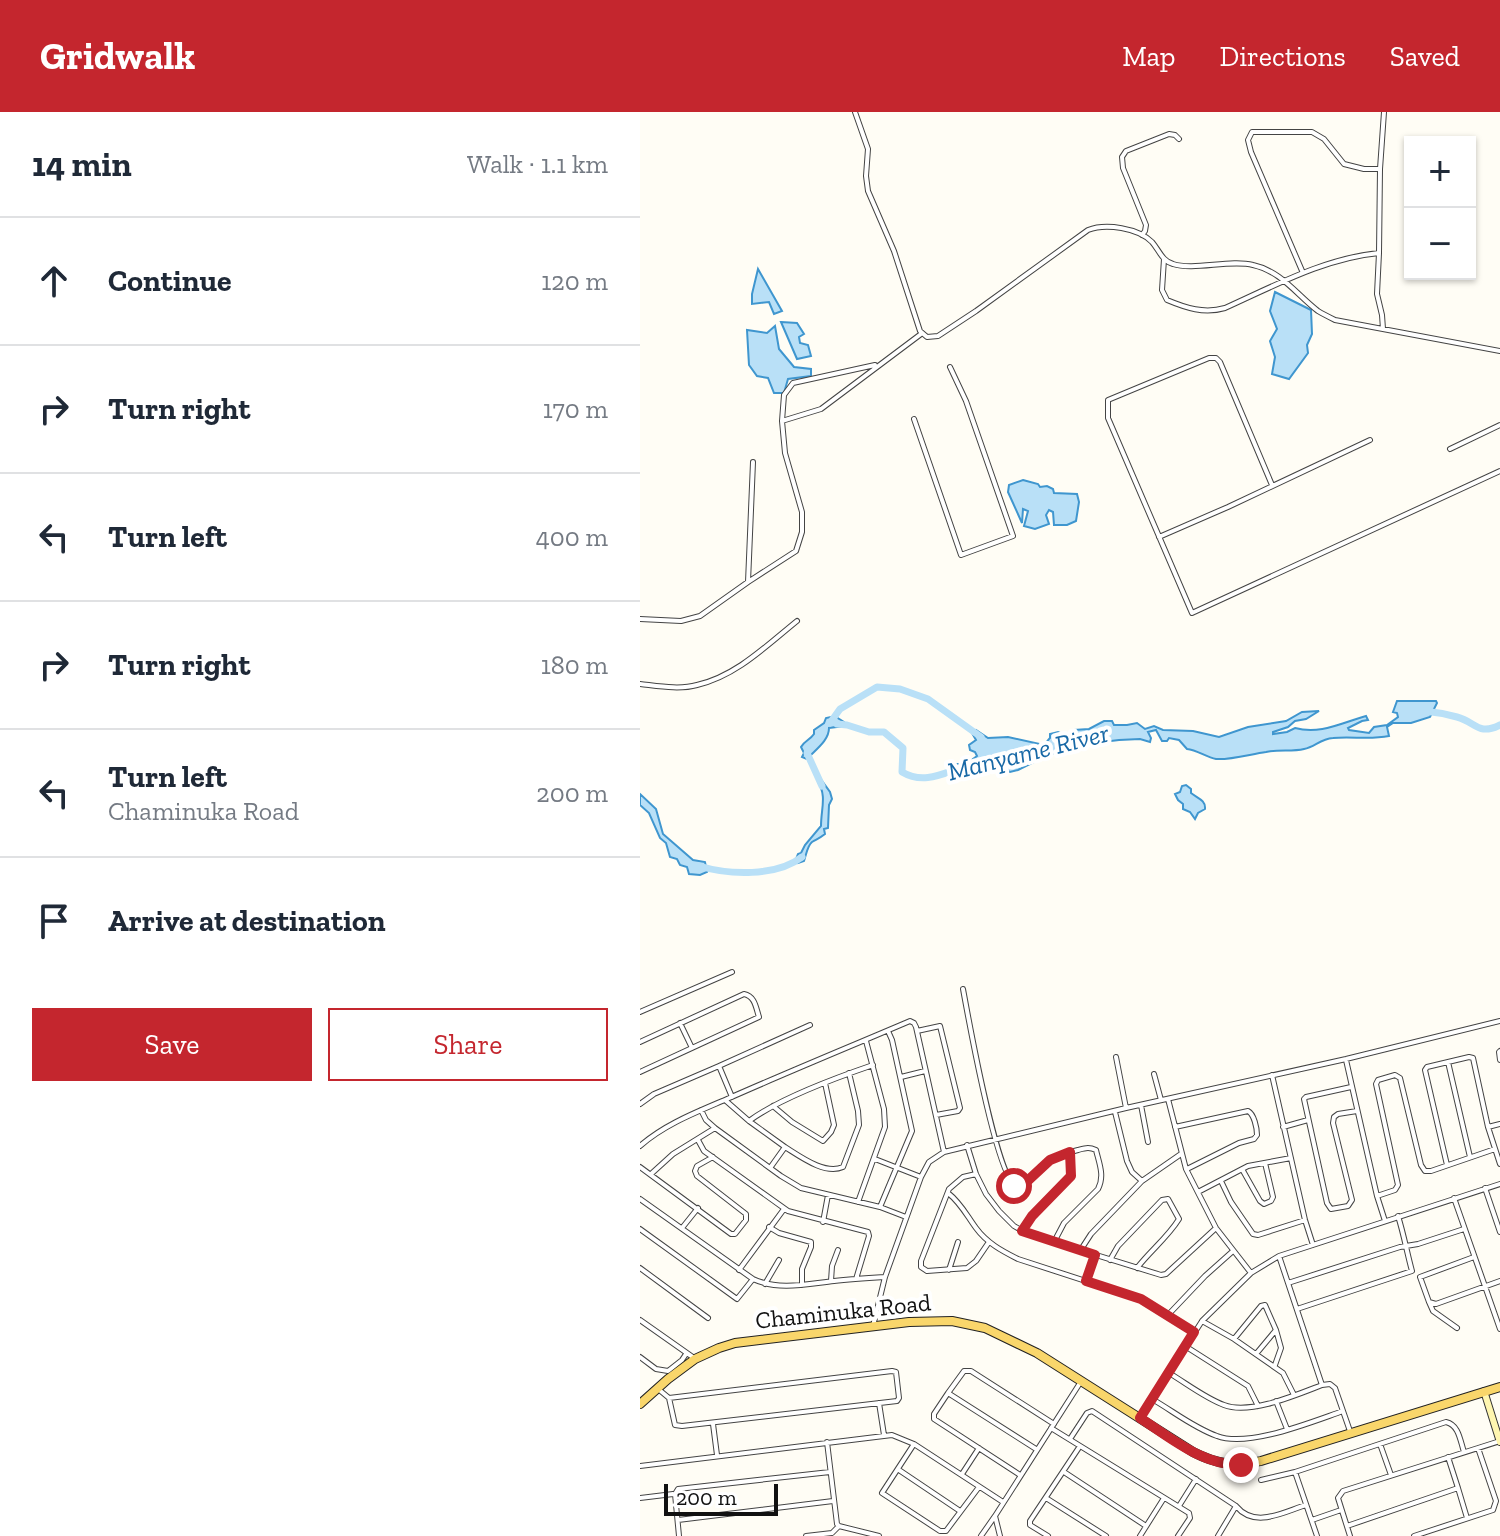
<!DOCTYPE html>
<meta charset="utf-8">
<style>
:root{--surface:#fff;--page:#f6f6f7;--text:#1f2937;--muted:#747a83;--line:#e0e1e3;--accent:#c4262e}
body{margin:0;font-family:"Zilla Slab",serif;background:var(--page);color:var(--text)}
.controls{position:absolute;right:24px;top:24px;display:grid;overflow:hidden;border-radius:0px;box-shadow:0 2px 6px #0004}
.controls button{width:72px;height:72px;display:grid;place-items:center;padding:0;border:0;border-bottom:2px solid var(--line);background:var(--surface);color:var(--text);font:40px sans-serif}
.scale{position:absolute;left:24px;bottom:20px;width:114px;box-sizing:border-box;padding-left:8px;border:4px solid #111;border-top:0;font-size:22px;line-height:28px;white-space:nowrap;color:#111;-webkit-text-stroke:6px #fff;paint-order:stroke}
.stop{position:absolute;width:24px;height:24px;margin:-18px;border:6px solid #c4262e;border-radius:50%;background:#fff}
.stop.end{background:#c4262e;border-color:#fff;box-shadow:0 2px 8px #0008}
.list{margin:0;padding:0;list-style:none}
h2{display:flex;justify-content:space-between;align-items:center;height:104px;margin:0;padding:0 32px;font-size:34px}
h2 small{font-size:26px;font-weight:400;color:var(--muted)}
.list li{display:grid;grid-template-columns:52px 1fr auto;gap:24px;align-items:center;box-sizing:border-box;height:128px;padding:0 32px;border-top:2px solid var(--line)}
.list b{display:block;font-size:30px;white-space:nowrap}
.list p{margin:0;font-size:26px;white-space:nowrap;color:var(--muted)}
.list em{font-size:26px;font-style:normal;color:var(--muted)}
.actions{display:flex;gap:16px;padding:24px 32px}
.actions a{flex:1;padding:18px 0;border:2px solid var(--accent);border-radius:0px;text-align:center;font-size:28px;color:var(--accent)}
.actions .main{background:var(--accent);color:#fff}
.icon{flex:none;width:44px;height:44px;fill:none;stroke:currentColor;stroke-width:2;stroke-linecap:round;stroke-linejoin:round}
.map{position:relative;flex:none;width:860px;height:1424px;overflow:hidden}
header{display:flex;align-items:center;gap:48px;box-sizing:border-box;height:112px;padding:0 40px;background:var(--accent);color:#fff}
header strong{font-size:38px}
nav{display:flex;gap:44px;margin-inline-start:auto;font-size:28px}
main{display:flex}
aside{flex:1;background:var(--surface)}
.map>svg:first-child{display:block}
.water{fill:#b9e0f7;stroke:#3f96cf;stroke-width:2}
.lines{fill:none;stroke-linecap:round;stroke-linejoin:round}
.river{stroke:#b9e0f7;stroke-width:7}
.street-casing{stroke:#444;stroke-width:6}
.secondary-casing{stroke:#333;stroke-width:8}
.primary-casing{stroke:#222;stroke-width:10}
.street{stroke:#fff;stroke-width:4}
.secondary{stroke:#fff6b0;stroke-width:6}
.primary{stroke:#f9d66b;stroke-width:8}
.route{stroke:#c4262e;stroke-width:10}
.labels{text-anchor:middle;dominant-baseline:central;stroke-width:8;stroke-linejoin:round;paint-order:stroke}
.street-label{font-size:24px;fill:#111;stroke:#fff}
.water-label{font-size:26px;font-style:italic;fill:#1768a6;stroke:#fff}
</style>
<header>
<strong>Gridwalk</strong>
<nav><a>Map</a><a>Directions</a><a>Saved</a></nav>
</header>
<main>
<aside>
<h2>14 min<small>Walk · 1.1 km</small></h2>
<ul class="list">
<li><svg class="icon" aria-label="ahead" viewBox="0 0 24 24"><path d="M12 20V5M6 11l6-6 6 6"/></svg><div><b>Continue</b></div><em>120 m</em></li>
<li><svg class="icon" aria-label="right" viewBox="0 0 24 24"><path d="M7 20v-9h11M14 6l5 5-5 5"/></svg><div><b>Turn right</b></div><em>170 m</em></li>
<li><svg class="icon" aria-label="left" viewBox="0 0 24 24"><path d="M17 20v-9H6M10 6l-5 5 5 5"/></svg><div><b>Turn left</b></div><em>400 m</em></li>
<li><svg class="icon" aria-label="right" viewBox="0 0 24 24"><path d="M7 20v-9h11M14 6l5 5-5 5"/></svg><div><b>Turn right</b></div><em>180 m</em></li>
<li><svg class="icon" aria-label="left" viewBox="0 0 24 24"><path d="M17 20v-9H6M10 6l-5 5 5 5"/></svg><div><b>Turn left</b><p>Chaminuka Road</p></div><em>200 m</em></li>
<li><svg class="icon" aria-label="arrive" viewBox="0 0 24 24"><path d="M6 21V4h12l-3 4 3 4H6"/></svg><div><b>Arrive at destination</b></div></li>
</ul>
<div class="actions"><a class="main">Save</a><a>Share</a></div>
</aside>
<div class="map">
<svg width="860" height="1424" viewBox="0 0 860 1424">
<rect width="100%" height="100%" fill="#fffdf5"/>
<path class="water" d="M118,157L142,199L134,202L129,190L112,192V182Z
M635,180L671,198L672,222L667,233L668,241L649,267L632,262L635,245L630,229L637,217L630,199Z
M141,210L157,211L164,222L159,225L160,231L168,233L171,244L157,247Z
M135,214L139,237L154,255L171,257V264L148,267L144,281H134L128,266L117,264L109,253L107,218L127,221Z
M383,368L398,372L400,375L407,374L413,377L414,381L437,382L439,390L436,409L427,413H414L413,400L409,398L406,403L409,412L395,417L384,414L388,399L383,397L382,411L368,380L369,373Z
M757,589H796L797,591L790,605L771,611H753L747,615L749,624C729,628 712,624 693,626C680,627 675,635 664,637C652,640 639,637 626,640C611,642 591,648 576,647C566,645 557,638 547,637L539,628L529,626L527,629H522L516,618L508,620L511,626L510,630L500,627L479,628L446,632L438,638L411,642L408,639H397L398,648L378,658L370,660L355,651L316,662H312L310,657L314,652H326L337,644L335,640L330,638L329,633L336,628L332,621L336,618L348,626L368,625L404,633L410,626V622L418,620L425,623H431L434,618L449,617L464,609H472L474,613H487L497,611L505,617L514,614L523,618L553,619L579,625L608,615L646,609L662,600L679,599L666,607L655,609L648,615L633,620V622L647,620L655,616C680,623 701,611 726,604L728,608L722,609L708,616L709,618L729,621L734,615L747,613L758,605L757,601L753,600Z
M191,605H196L204,610V614L189,616C189,629 175,638 167,647L162,645L164,641L161,635C164,629 170,628 174,622V618L184,611L186,606Z
M180,666L190,680L192,687L189,693L188,716L184,717L185,722C180,726 177,727 172,730C167,734 166,744 164,749L158,751L156,747L158,742L161,741L165,733L181,714C181,697 187,684 178,670Z
M546,673L551,677V681C557,686 566,688 565,697L558,701L555,707L550,700L543,697V692L538,688L535,682L540,680L542,674Z
M0,682L16,697L23,722L53,748L65,750L67,760L60,763L49,762L47,755L40,753L37,747L30,745L26,731L20,726L9,701L0,693Z"/>
<g class="lines">
<path class="river" d="M784,599C795,600 806,602 817,605C836,610 838,624 860,613
M190,611L200,597L237,575L260,577L288,587L341,625
M197,612L207,613L229,620H244L263,636L262,660C282,672 300,663 320,656
M168,638L167,641L182,674
M59,754C89,763 136,765 162,745"/>
<g class="street-casing">
<path id="street" d="M215,0L228,37L226,64L228,79L254,139L280,219L287,225L298,224L336,199L448,118C466,111 498,116 512,130C519,138 522,149 533,152C554,159 590,147 613,153C641,159 657,183 678,199C683,202 689,205 695,208L860,239
M502,123L505,119L506,113L483,56L482,45L486,39L529,22L535,23L539,27
M739,141L737,182L742,203L743,217
M524,147L522,178L527,188C546,196 564,202 585,196C634,174 685,146 739,141L740,57L744,0
M663,161L611,40L608,28L612,20H672L684,27L704,52L724,57H739
M274,307L321,443L373,424L326,289L310,255
M142,309L144,283L153,271L235,253
M810,337L860,313
M632,373L580,250L576,246H569L468,288V306L552,501L860,359
M519,425L588,395L730,328
M108,470L113,350
M0,507L41,509L60,504L108,470L156,439L162,420V400L145,341L142,309L181,297L281,222
M0,572C18,574 39,578 57,573C96,564 126,534 157,509
M323,877C328,904 357,1067 376,1074C385,1078 395,1062 400,1057C411,1045 423,1042 438,1038C446,1036 449,1035 456,1038C459,1051 465,1064 458,1077L424,1111L414,1130
M0,900L92,860
M40,911L52,936
M277,919L300,914L320,996L318,999L296,1003
M0,930L104,882C115,884 116,896 119,905L0,960
M860,939L859,940L860,948
M476,945L486,996
M706,948L737,1084L745,1109
M808,950L830,1045
M79,954L170,913
M514,962L521,988
M632,963L665,1108L673,1133
M261,965L285,959
M711,975L666,985L664,987L687,1091L691,1097L708,1094L712,1088L693,1011L694,1005L698,1002L717,999
M528,987L546,1057L576,1116L611,1161
M85,988L109,1009L145,1035
M0,992L14,982L79,954L92,985
M501,993L508,1030
M133,994L152,1010L183,1029L191,1020L194,1013L185,971
M61,998L66,1008L75,1016L141,1064L161,1076L240,1095L266,1105
M475,1000L487,1049L492,1060L502,1069
M109,1009C140,986 195,966 233,953
M535,1015L608,999C614,1002 617,1016 617,1023L614,1027L599,1031L547,1057
M643,1015L668,1008
M848,1015L860,1012
M58,1028L64,1039L148,1099L228,1120L229,1124L216,1167
M327,1033L336,1062L346,1082L359,1099L374,1114L388,1122L521,1163L526,1162L576,1116
M0,1034C25,1012 57,1000 87,987C148,960 209,935 270,909L274,911L276,915L304,1040
M235,1047L281,1065
M807,1053L785,958L787,955L829,945L833,946L848,1015L860,1052
M0,1055L91,1122H95L106,1108V1102L57,1064L55,1059L57,1054L73,1045
M130,1056L145,1035C161,1045 185,1063 203,1055L219,1013L218,999L209,961
M602,1057L620,1089L624,1092L631,1089L633,1085L625,1051
M11,1062L33,1042L75,1016
M336,1062L323,1065L309,1077L281,1149V1155L287,1159L327,1156L336,1149L349,1130
M581,1069L591,1090L613,1122L618,1123L665,1108
M845,1076L860,1120
M558,1080L608,1054L651,1046
M308,1081C321,1091 327,1104 336,1116C347,1131 362,1139 378,1147L501,1187L554,1220
M737,1084L755,1078L758,1073L736,972L738,968L755,963L760,966L781,1053L785,1059H791L855,1037
M814,1086L860,1217
M0,1087L113,1167C139,1179 167,1172 194,1169C211,1167 228,1166 245,1165
M218,1090L245,1015L244,997L226,929
M240,1095L272,1019L252,928L248,919
M183,1110L188,1083
M129,1115L139,1121L171,1130V1135L162,1157V1173
M42,1116L58,1096
M0,1117L97,1187L113,1167
M382,1118L392,1104L431,1064L430,1040
M440,1139L451,1122L502,1069L541,1042
M639,1144L682,1273
M834,1145L780,1165L789,1190L796,1192L860,1169
M470,1148L478,1134L522,1088L528,1087L539,1107C528,1125 510,1139 497,1156
M0,1156L68,1206
M99,1158L144,1097
M309,1158L318,1130
M191,1169L192,1154L198,1138
M446,1169L455,1143
M648,1171L760,1135L778,1132L824,1117
M125,1172L139,1148
M789,1190L793,1199L817,1216
M657,1197L772,1159C767,1141 764,1123 758,1104
M528,1203L565,1164L593,1139
M0,1208L54,1246
M562,1209L594,1227L643,1261L654,1283
M233,1214L245,1165L281,1065L289,1050L304,1040L486,996L706,947L860,909
M594,1227L621,1194L625,1193L636,1218L616,1242
M545,1234L608,1274L618,1294
M0,1245L16,1257L28,1259L42,1248L46,1242
M635,1253L641,1236L636,1218
M529,1261C546,1271 565,1286 584,1293C610,1303 656,1283 682,1273L690,1272L695,1276L711,1322
M17,1276L29,1286L35,1313L42,1314L257,1289L259,1286L256,1260L252,1259L29,1286
M308,1281L324,1259H331L414,1312
M512,1287C533,1299 554,1316 577,1324C608,1336 671,1310 703,1299
M636,1289L647,1317
M239,1291L244,1323
M500,1306L562,1209L611,1161L639,1144L860,1072
M73,1312L77,1343
M411,1316L549,1401L550,1406L538,1424
M430,1327L447,1301L452,1299L596,1394L578,1424
M274,1332L242,1381L300,1419H306L339,1375
M740,1332L751,1363
M0,1354L252,1323L274,1332L363,1390
M259,1358L320,1399
M424,1360L506,1414
M655,1360L677,1424
M322,1362L339,1336
M380,1363L294,1307V1302L308,1281L396,1337
M621,1368L655,1360L806,1310C819,1313 820,1328 824,1340
M818,1376L827,1406
M0,1386L33,1382
M406,1386L466,1424
M539,1394L556,1367
M596,1394C615,1417 643,1400 666,1393
M38,1408L193,1389
M672,1408L701,1398
M199,1414L239,1424
M707,1414L818,1376L808,1345
M39,1424L35,1382L38,1377L190,1360
M166,1424L192,1421L199,1414L197,1412L187,1330
M341,1424L355,1404
M360,1424L355,1404L440,1271
M408,1424L390,1413V1409L440,1334
M500,1424L524,1386
M710,1424L698,1386L703,1379L860,1329
M774,1424L853,1398L856,1389L838,1336"/>
</g>
<g class="secondary-casing">
<path id="secondary" d="M844,1279L860,1330"/>
</g>
<g class="primary-casing">
<path id="primary" d="M0,1292L28,1267L55,1247L79,1236L95,1231L269,1210L312,1209L345,1216L397,1241L553,1340C576,1352 596,1355 621,1349L860,1275"/>
</g>
<use href="#street" class="street"/>
<use href="#secondary" class="secondary"/>
<use href="#primary" class="primary"/>
</g>
<g class="lines">
<path class="route" d="M374,1074H382L410,1048L430,1040L431,1064L392,1104L382,1119L455,1143L446,1169L501,1187L554,1220L500,1306C531,1326 562,1353 601,1353"/>
</g>
<g class="labels">
<g class="street-label">
<text transform="translate(203 1199) rotate(-6)">Chaminuka Road</text>
</g>
<g class="water-label">
<text transform="translate(388 640) rotate(-14)">Manyame River</text>
</g>
</g>
</svg>
<div class="controls">
<button>+</button>
<button>−</button>
</div>
<div class="scale">200 m</div>
<div class="stop" style="left:374px;top:1074px"></div>
<div class="stop end" style="left:601px;top:1353px"></div>
</div>
</main>
